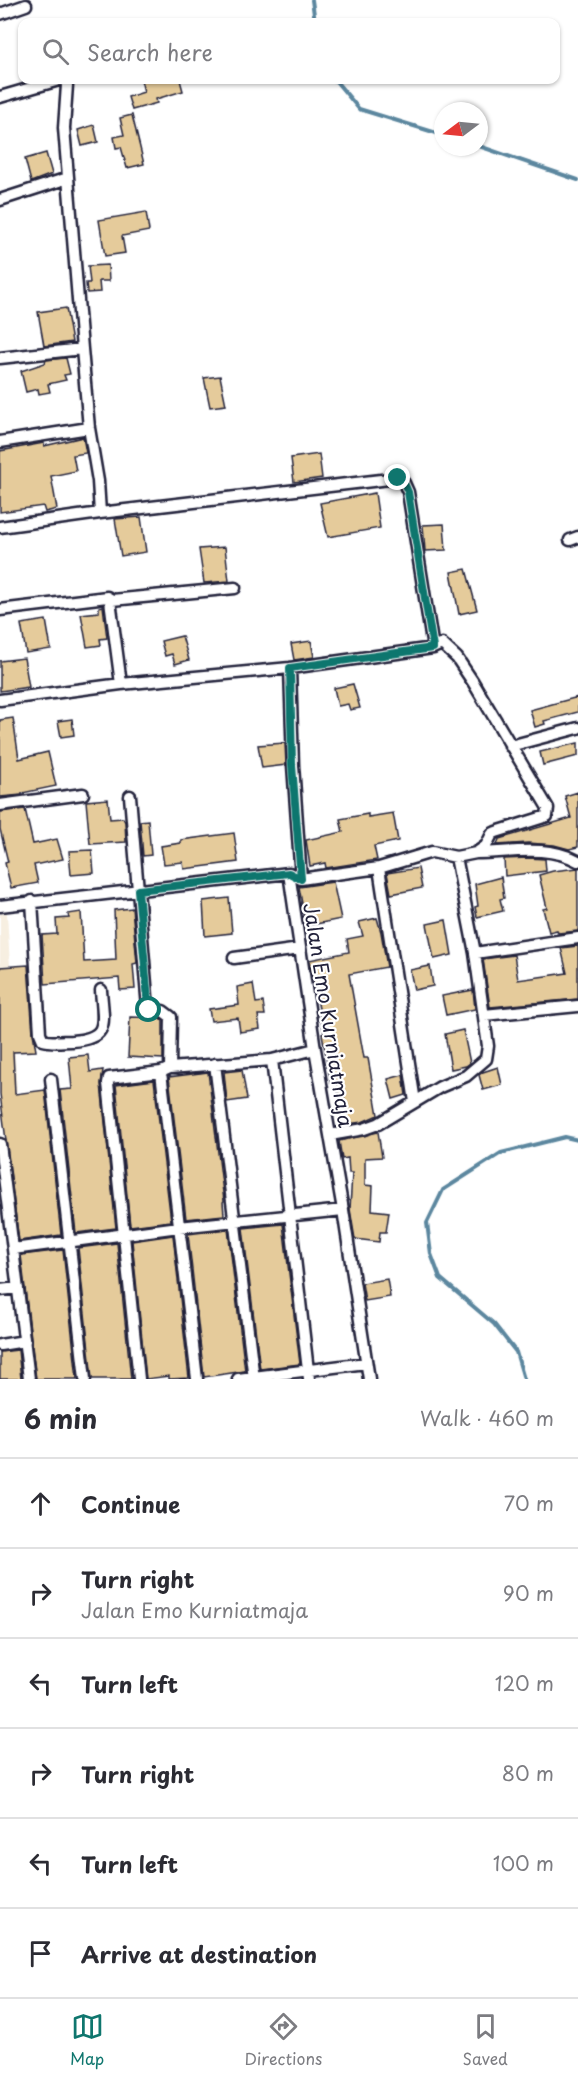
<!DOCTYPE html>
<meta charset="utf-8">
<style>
:root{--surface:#fff;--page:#f7f7f7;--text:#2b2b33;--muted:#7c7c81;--line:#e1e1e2;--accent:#0f766e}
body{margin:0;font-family:"Playpen Sans",sans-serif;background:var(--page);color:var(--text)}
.compass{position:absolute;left:434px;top:102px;width:54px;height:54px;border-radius:50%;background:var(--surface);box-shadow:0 2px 4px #0004;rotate:254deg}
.stop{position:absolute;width:18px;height:18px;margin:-14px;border:4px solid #0f766e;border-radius:50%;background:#fff}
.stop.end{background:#0f766e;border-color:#fff;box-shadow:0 2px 6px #0008}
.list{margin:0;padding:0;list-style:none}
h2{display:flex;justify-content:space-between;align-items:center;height:78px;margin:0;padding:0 24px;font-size:26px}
h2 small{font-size:20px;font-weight:400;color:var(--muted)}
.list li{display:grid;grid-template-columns:39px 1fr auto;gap:18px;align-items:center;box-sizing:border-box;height:90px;padding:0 24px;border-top:2px solid var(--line)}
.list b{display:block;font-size:22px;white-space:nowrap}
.list p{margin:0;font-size:20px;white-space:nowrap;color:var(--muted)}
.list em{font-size:20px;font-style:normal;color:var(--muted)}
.icon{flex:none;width:33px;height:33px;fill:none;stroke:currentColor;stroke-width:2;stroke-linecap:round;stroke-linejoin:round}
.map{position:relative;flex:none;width:578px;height:1379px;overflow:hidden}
.search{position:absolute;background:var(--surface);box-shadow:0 2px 4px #0004;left:18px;right:18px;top:18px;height:66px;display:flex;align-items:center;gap:15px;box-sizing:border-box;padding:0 21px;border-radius:12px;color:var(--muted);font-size:22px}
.sheet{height:618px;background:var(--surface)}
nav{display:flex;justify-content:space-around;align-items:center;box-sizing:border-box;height:84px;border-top:2px solid var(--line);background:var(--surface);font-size:16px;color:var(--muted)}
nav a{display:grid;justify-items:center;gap:3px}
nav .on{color:var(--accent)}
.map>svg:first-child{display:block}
.built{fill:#f7efe1}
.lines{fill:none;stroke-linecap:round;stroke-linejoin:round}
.stream{stroke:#5b879f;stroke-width:4}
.building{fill:#e5cb9b;stroke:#22223b;stroke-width:1.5}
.street-casing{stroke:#22223b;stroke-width:15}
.street{stroke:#fff;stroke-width:10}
.route{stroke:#0f766e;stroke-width:8}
.labels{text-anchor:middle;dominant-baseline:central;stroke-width:4.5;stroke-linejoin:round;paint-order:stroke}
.street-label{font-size:20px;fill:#22223b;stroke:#fff}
</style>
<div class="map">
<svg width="578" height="1379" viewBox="0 0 578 1379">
<rect width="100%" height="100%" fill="#fff"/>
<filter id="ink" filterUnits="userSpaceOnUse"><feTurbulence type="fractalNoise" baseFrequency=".0167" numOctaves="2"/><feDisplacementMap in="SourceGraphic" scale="12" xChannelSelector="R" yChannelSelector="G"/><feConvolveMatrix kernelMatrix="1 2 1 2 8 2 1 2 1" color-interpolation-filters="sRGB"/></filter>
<g filter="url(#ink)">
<path class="built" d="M7,913L17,1092L0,1095V914Z"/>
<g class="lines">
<path class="stream" d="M312,0L315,22
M335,80L359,109L443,135
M479,146L578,180
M524,1379L516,1352L494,1324L440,1278L431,1254L427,1223L443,1190L501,1153L565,1137L578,1140"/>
</g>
<path class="building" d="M141,80H180L183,91L156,99L157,103L132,110L128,97L144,92Z
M132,115L144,164L127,168L121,147L116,148L114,137L124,135L120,118Z
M94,125L98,142L82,146L78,130Z
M46,153L52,174L31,182L25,159Z
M146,212L149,231L122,236L125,253L105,256L99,220Z
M108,265L109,281H99L100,292L87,293L86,283H90L88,266Z
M66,308L72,342L44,346L38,312Z
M66,358L70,374L64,375L66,380L48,384L50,392L39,394L38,389L26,392L21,371L45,363L46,360Z
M220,376L226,405L210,407L204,378Z
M83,437L86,453L73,455L76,471L51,476L57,509L45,512L43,506L0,512V451L44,443V446Z
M319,454L322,478L294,482L291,458Z
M375,493L380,528L328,537L320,503Z
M141,517L146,552L121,556L115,519Z
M444,524L446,550L425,551L423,525Z
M225,547L229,581L204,583L199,549Z
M466,569L477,610L459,614L451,572Z
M103,606L107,638L100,639L101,645L87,647L81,614L99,612V607Z
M46,620L51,649L26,653L21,624Z
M182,636L189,660L175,664L172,654L165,656L161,641Z
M311,641L314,657L294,660L291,644Z
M24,658L29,687L0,691V661Z
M353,684L360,708L350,710L348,704L338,706L334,688Z
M578,697V712L544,721L545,724L535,727L530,710Z
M13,718L19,759L48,752L56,786L22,793V795L0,797V720Z
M72,719L74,735L61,737L58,721Z
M285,743L286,765L262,768L258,745Z
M578,743V756L543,765L540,752Z
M578,792V847L569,849L554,845L528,843L497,845L499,839L571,818L565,796Z
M108,799L110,819L123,818L125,822L126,842L90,844L86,801Z
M25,809L33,844L57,839L63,859L34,865L38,883L11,888L5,863L8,862L0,829V812Z
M393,813L398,841L374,846L377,860L326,868L325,863L310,866L306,840L343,832L340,819L368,814V817Z
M148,820L151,855L143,856L140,821Z
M234,833L238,862L184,869L183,862L164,864L161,846L181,843V840Z
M92,850L94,873L71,875L69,851Z
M528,858L545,859L546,871L505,876L504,859Z
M418,868L422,888L391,894L387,873Z
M578,868V931L558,933L557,930L549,932L543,909L547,908L539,875L553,871Z
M501,877L504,898L500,899L503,911L477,917L475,907L478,906L475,884Z
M333,882L341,919L306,926L299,887Z
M229,898L232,933L205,936L203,901Z
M132,908L137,963L133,964L135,989L120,990L119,978L45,984L42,935L57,934L56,919L69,918L68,914L81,912L84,962L116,960L114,910Z
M377,918L381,932L387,967L349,974L364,1058H368L378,1115L362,1122L348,1124L345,1114L346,1113L344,1096L339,1097L336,1082L331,1083L322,1034L324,1033L309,960L349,952L347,939L363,936L359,922Z
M446,920L452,955L434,959L427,924Z
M578,946V999L490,1007L483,959L514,955L518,980L567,973L561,948Z
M28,965L33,1033L36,1051L13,1052L15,1094L45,1090L61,1235L19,1241L0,1094V967Z
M430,966L433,986L414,990L410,970Z
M253,984L256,1003L263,1002L265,1015H258L260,1029L240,1032L238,1018L211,1021L209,1009L239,1005L237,987Z
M473,990L475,1009L446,1015L442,996Z
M130,1017L160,1018L163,1021V1059L128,1057Z
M463,1030L470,1063L466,1066L451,1069L445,1034Z
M88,1055L90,1072L103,1070L101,1084L116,1228L76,1233L60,1090L72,1089L69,1057Z
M498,1067L502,1085L483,1090L479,1075L483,1072Z
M242,1070L247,1099L227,1102L224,1072Z
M208,1072L224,1201L223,1202L224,1215L186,1219L169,1077Z
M403,1075L406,1095L393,1099L388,1079Z
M154,1080L171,1221L130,1226L116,1085Z
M378,1132L382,1157L365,1158V1185L373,1186L372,1210L389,1212L386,1232H380L379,1242L355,1239L350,1209L352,1173H349L348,1158L342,1159L339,1141Z
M283,1224L300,1364L260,1369L243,1228Z
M228,1229L245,1371L204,1377L188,1234Z
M173,1235L189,1378L169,1379V1376L146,1379L132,1241Z
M117,1243L131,1379H92L78,1248Z
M63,1250L77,1379H36L21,1255Z
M387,1279L390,1297L365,1301L362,1283Z
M18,1350L21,1379H0V1352Z"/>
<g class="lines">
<g class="street-casing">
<path id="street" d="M0,14L26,5
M65,80L67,85L64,128L82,349
M0,97L59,80
M0,200L68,178
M0,358L82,349L89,428L98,481L100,513
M0,442L89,428
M0,527L100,513L398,478L404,483L408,492L433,648
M570,540L578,537
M112,600L235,588
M0,610L107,597L112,600H110L121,684
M290,668L293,765L301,879
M0,700L121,684L290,668L433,648L442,644L457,658L473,682L548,808L547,816L496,832L492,834L486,846L476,853L456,857L432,852L379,868L321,876L301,879L289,873
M510,746L578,728
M130,796L148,1008L150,1011H163L171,1017L170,1068
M0,805L83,794
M476,853C510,853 546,844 578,861
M379,868L415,1102
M32,901L40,1033L43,1040C52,1043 62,1041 72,1041C111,1038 103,1022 101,990
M0,906L289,873L315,1049L343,1210L369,1379
M475,953L578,938
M234,958L300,949
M484,1015L578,1006
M272,1060L309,1379
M215,1064L254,1379
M161,1072L197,1379
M51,1079L85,1379
M330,1135L364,1129L378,1124L440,1087L466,1076L486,1059L488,1046L475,953L456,857
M0,1144L29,1379
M13,1249L179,1227L343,1210
M0,1290L18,1288
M0,1345L25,1341
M139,1379L108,1083L109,1078L161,1072L170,1068L272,1060L315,1049
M238,1379L366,1363"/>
</g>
<use href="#street" class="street"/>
</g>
</g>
<g class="lines" filter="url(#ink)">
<path class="route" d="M149,1010L138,890L289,873L301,879L292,765L290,668L433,648L408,492L404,483L398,478"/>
</g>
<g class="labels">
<g class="street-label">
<text transform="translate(329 1015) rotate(81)">Jalan Emo Kurniatmaja</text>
</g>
</g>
</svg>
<svg class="compass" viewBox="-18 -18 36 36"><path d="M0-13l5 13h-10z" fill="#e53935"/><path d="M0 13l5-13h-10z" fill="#7c7c81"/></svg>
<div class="stop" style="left:149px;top:1010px"></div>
<div class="stop end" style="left:398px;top:478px"></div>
<div class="search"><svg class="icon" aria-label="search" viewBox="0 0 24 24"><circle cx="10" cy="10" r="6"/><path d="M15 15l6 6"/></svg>Search here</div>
</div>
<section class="sheet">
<h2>6 min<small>Walk · 460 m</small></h2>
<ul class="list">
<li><svg class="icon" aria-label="ahead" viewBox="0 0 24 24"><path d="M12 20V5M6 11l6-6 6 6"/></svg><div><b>Continue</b></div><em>70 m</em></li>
<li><svg class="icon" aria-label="right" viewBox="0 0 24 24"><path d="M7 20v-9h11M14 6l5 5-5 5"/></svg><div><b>Turn right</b><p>Jalan Emo Kurniatmaja</p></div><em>90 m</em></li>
<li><svg class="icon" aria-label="left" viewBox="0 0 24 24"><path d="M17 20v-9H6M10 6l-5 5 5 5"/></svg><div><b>Turn left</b></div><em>120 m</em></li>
<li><svg class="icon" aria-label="right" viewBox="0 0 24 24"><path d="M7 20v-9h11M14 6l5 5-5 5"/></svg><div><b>Turn right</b></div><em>80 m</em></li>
<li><svg class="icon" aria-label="left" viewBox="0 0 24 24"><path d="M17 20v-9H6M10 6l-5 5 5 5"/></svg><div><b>Turn left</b></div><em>100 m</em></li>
<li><svg class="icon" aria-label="arrive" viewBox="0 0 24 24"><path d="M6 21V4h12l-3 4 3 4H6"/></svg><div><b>Arrive at destination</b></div></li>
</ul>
</section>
<nav>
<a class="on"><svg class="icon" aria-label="map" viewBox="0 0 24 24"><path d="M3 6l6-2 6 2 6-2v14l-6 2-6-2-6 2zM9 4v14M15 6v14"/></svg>Map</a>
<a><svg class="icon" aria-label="directions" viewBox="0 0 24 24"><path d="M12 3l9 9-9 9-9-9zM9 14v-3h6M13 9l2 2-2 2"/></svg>Directions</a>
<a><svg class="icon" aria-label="saved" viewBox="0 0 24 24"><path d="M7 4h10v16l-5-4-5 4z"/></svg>Saved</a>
</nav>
